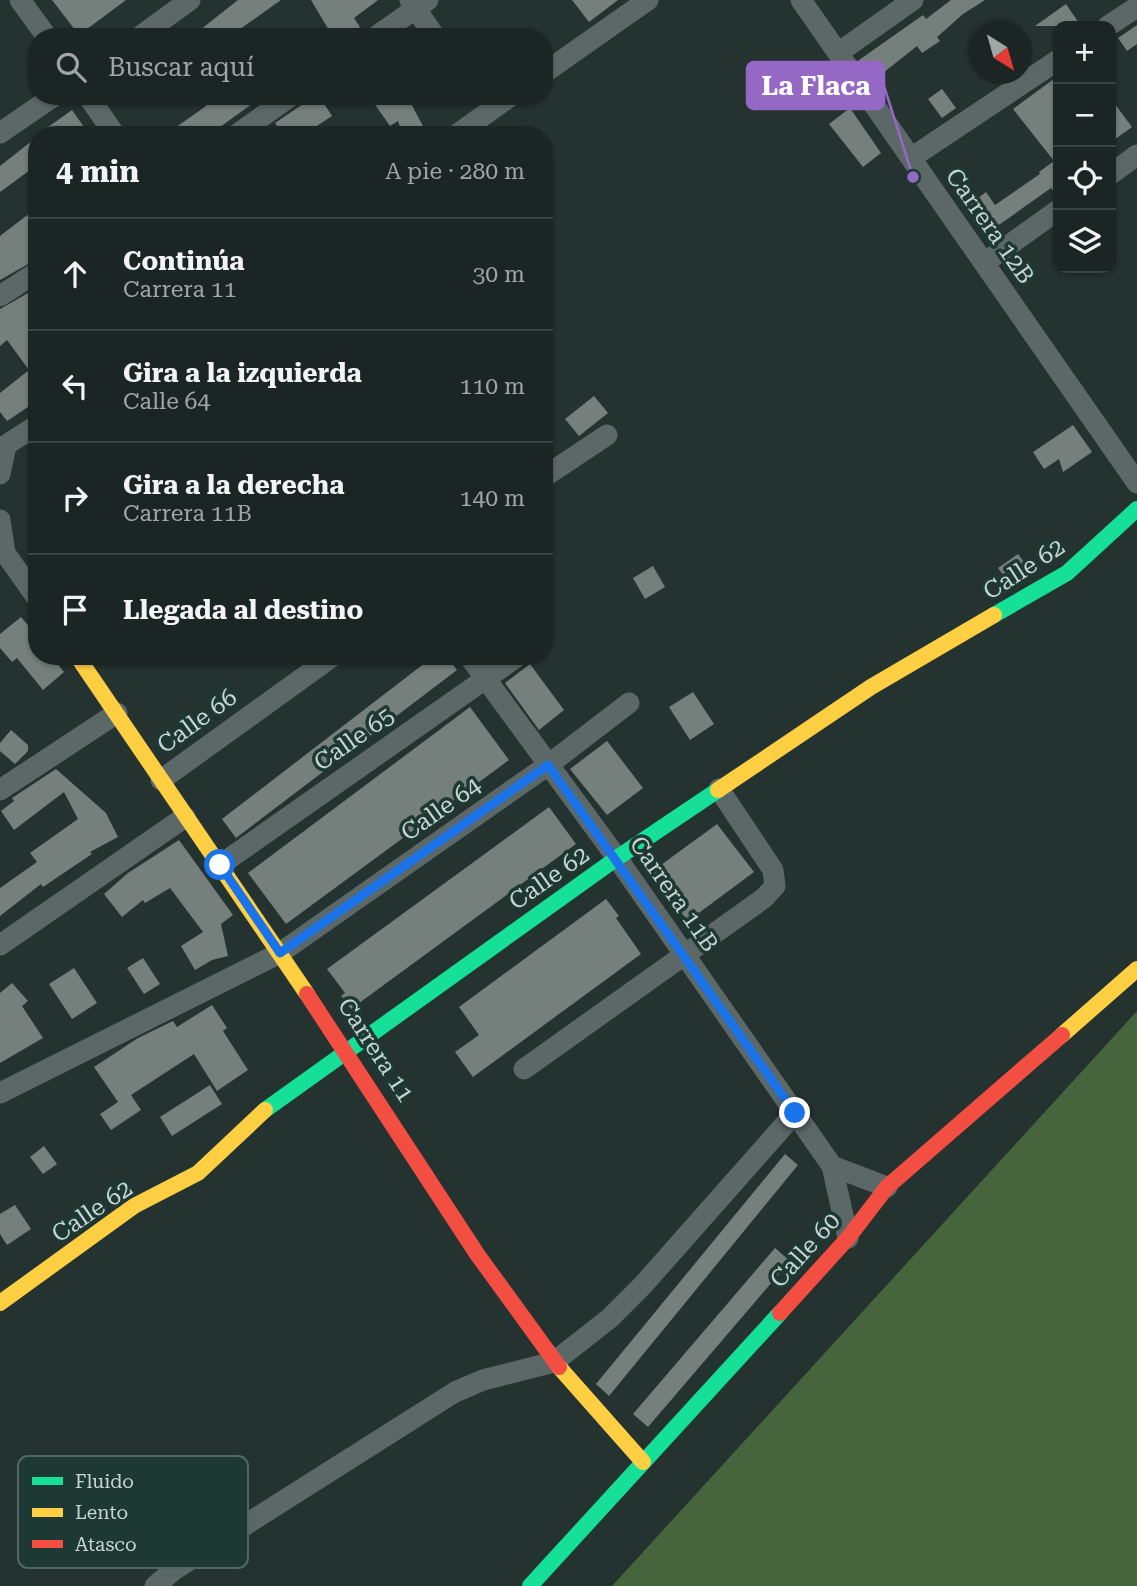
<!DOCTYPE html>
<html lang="es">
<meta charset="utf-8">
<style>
:root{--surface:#1b2624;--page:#242e2c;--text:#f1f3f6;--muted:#a0a5a6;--line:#394341}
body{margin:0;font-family:"Roboto Serif",serif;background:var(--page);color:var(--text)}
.controls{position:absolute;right:21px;top:21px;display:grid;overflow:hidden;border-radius:14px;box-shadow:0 2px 5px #0004}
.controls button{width:63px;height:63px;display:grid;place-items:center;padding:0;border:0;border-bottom:2px solid var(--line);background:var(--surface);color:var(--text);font:35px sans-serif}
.compass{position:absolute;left:969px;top:21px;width:63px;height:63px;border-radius:50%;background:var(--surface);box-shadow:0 2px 5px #0004;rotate:143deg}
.stop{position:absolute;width:21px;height:21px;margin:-16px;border:5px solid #1a73e8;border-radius:50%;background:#fff}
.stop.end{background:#1a73e8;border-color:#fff;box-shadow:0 2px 7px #0008}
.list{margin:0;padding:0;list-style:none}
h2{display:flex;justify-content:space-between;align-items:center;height:91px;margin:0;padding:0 28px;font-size:30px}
h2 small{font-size:23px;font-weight:400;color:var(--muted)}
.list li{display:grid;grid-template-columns:46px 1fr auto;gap:21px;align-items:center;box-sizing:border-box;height:112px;padding:0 28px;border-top:2px solid var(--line)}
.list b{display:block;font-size:26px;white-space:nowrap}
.list p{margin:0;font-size:23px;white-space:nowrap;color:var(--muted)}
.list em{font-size:23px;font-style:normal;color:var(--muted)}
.icon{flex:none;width:38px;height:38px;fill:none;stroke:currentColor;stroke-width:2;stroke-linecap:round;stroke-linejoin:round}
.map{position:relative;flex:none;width:1137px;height:1586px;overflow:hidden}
.search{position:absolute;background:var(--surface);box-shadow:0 2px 5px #0004;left:28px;top:28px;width:525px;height:77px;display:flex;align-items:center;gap:18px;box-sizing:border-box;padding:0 24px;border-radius:28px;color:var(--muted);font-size:26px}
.panel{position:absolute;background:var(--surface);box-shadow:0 2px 5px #0004;left:28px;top:126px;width:525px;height:539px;border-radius:28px}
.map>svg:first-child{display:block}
.forest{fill:#47653d}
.building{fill:#75807c}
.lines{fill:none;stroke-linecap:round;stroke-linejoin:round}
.street{stroke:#5c6868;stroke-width:21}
.fast{stroke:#16e098;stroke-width:16}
.slow{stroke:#ffcf43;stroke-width:16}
.jam{stroke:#f24e42;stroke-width:16}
.route{stroke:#1a73e8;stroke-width:9}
.labels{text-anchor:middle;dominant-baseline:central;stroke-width:7;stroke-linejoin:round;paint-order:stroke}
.street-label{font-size:24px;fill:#c7d6d2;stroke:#1e3833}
.key{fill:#1e3833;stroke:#516763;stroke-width:2}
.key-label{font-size:19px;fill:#c7d6d2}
.leader{fill:none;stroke:#9668c6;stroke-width:2.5}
.callout-dot{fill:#9668c6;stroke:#1e3833;stroke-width:2.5}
.callout{fill:#9668c6;stroke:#9668c6;stroke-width:2.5}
.callout-label{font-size:26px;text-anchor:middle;font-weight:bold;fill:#fff}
</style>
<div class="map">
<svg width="1137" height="1586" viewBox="0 0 1137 1586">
<rect width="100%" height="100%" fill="#243230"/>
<path class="forest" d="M1137,1010V1586H612L1137,1011Z"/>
<path class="building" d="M52,0H126L79,35Z
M238,0H281L229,37H191Z
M311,0H378L354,18L360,27L347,37H333Z
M572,0H618L589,22Z
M951,0H985L963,14L937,37L940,41L922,53L917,46L873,81L859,60L923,15L926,19Z
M1066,4L1081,26H1035Z
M1137,25V44L1127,51L1118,38Z
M1058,76V197L1051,188L989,232L970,204L986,192L995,205L1040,174L1039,172L1054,161L1013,109Z
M942,89L956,108L942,118L928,99Z
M214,96H263L209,135H165L206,106L204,103Z
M315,96H319L332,116L303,135H284L275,123Z
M369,96H407L424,128L403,135L398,121L390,126Z
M1111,99L1132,127L1111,142Z
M850,108L881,153L863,167L829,124Z
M72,110L84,127L73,135H37Z
M37,137V165L0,192V166Z
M30,213L37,223V259L0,280V236Z
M37,288V401L7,421L0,412V393L29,370L7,340L0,346V309Z
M594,396L608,413L579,436L565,419Z
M1073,425L1092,452L1063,472L1059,459L1044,469L1033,452Z
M1018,554L1029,569L1009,583L998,568Z
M653,566L665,587L645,599L633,578Z
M21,617L37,636V656H51L64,672L43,690L17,658L12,662L0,648V634Z
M434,656H446L457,670L236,838L222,819Z
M530,664L564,710L539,730L505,683Z
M693,692L714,724L690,740L669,707Z
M470,707L509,760L286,924L248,873Z
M11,730L28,745V751L15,764L0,751V743Z
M607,741L643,788L607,815L570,769Z
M56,769L106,813L118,837L90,852L92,854L43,887L41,884L0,916V888L37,862L30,853L78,819L64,792L14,830L1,811L14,801L12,798Z
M549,807L576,844L351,1009L341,996L345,993L327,969Z
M717,824L754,872L688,921L650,873Z
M179,840L233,915L221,924L228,956L212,960L195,970L181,946L203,932L170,888L145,903L143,900L122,917L104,894L128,873Z
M606,899L619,916L616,918L641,954L473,1077L455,1052L479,1035L459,1007Z
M143,958L160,984L144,994L127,968Z
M74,968L97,1003L72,1019L49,984Z
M12,983L28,1001L22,1006L43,1038L0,1063V993Z
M212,1005L227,1028L223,1031L248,1070L217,1091L194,1054L131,1095L141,1110L111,1130L100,1114L118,1102L94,1067L138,1038L173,1021L177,1027Z
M210,1085L222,1104L172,1136L160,1117Z
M44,1146L57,1164L43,1174L30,1157Z
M785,1154L798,1165L609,1396L596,1384Z
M15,1205L31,1229L7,1245L0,1234V1214Z
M775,1248L790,1261L648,1427L633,1414Z"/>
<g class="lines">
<path class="street" d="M20,0L47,37
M410,0L435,37
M801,0L1137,483
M1108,26L1137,7
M139,37L190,0
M375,37L428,0
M838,53L913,0
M544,73L648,0
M88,96L115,135
M0,133L54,96
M236,135L291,96
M456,135L511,96
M911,158L1058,60
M1111,174L1137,155
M984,263L1058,210
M0,296L37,272
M0,449L37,425
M0,474L6,445
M544,477L607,435
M0,520L5,553
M0,546L37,598
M469,656L617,858L832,1166L848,1238
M161,780L333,656
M0,790L117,713
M220,865L518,656
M0,945L185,817
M524,1069L764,898L775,886L773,870L719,789
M0,1093L280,953L548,765L629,703
M832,1166L887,1187
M155,1586L174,1570L455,1392L483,1380L554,1362L610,1318L643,1285L795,1113"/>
<path class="fast" d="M994,615L1067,573L1137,509
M265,1110L617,858L718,790
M530,1586L780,1313"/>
<path class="slow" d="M77,656L307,994
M718,790L871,687L994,615
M1062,1035L1137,969
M0,1303L134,1206L198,1173L265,1110
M559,1367L643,1462"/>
<path class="jam" d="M307,994L477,1254L559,1367
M780,1313L848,1238L887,1187L1062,1035"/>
</g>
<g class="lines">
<path class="route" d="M220,865L280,953L548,765L795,1113"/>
</g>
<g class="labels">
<g class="street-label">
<text transform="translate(990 226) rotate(55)">Carrera 12B</text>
<text transform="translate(1024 569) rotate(-33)">Calle 62</text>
<text transform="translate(197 721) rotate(-36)">Calle 66</text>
<text transform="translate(354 739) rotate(-35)">Calle 65</text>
<text transform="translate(441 809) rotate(-35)">Calle 64</text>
<text transform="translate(549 878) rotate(-35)">Calle 62</text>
<text transform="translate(674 894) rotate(55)">Carrera 11B</text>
<text transform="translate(376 1050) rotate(57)">Carrera 11</text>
<text transform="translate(92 1211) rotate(-34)">Calle 62</text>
<text transform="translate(805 1250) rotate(-48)">Calle 60</text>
</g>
</g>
<rect x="18" y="1456" width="230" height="112" rx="10" class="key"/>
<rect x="32" y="1477" width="31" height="8" fill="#16e098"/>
<rect x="32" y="1508" width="31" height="9" fill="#ffcf43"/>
<rect x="32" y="1540" width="31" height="8" fill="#f24e42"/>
<g class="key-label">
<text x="75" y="1488">Fluido</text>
<text x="75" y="1519">Lento</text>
<text x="75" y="1551">Atasco</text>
</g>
<path class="leader" d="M913 177L884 86"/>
<circle class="callout-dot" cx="913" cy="177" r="7"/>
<rect class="callout" x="747" y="62" width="137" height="47" rx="7"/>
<g class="callout-label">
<text x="816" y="95">La Flaca</text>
</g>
</svg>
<div class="controls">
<button>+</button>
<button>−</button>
<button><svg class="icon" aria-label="locate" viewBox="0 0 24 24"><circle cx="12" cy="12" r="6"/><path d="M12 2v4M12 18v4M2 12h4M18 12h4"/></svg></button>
<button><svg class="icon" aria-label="layers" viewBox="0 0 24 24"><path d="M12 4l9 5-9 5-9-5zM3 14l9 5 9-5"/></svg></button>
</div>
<svg class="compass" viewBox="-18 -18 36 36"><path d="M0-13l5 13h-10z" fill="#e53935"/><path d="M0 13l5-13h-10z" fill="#a0a5a6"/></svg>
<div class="stop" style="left:220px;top:865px"></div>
<div class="stop end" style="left:795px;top:1113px"></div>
<div class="search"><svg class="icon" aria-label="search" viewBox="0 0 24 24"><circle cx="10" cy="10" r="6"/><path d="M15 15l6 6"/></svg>Buscar aquí</div>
<section class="panel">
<h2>4 min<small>A pie · 280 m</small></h2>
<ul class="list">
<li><svg class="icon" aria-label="ahead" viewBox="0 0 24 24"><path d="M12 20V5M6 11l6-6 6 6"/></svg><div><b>Continúa</b><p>Carrera 11</p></div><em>30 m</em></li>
<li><svg class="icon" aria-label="left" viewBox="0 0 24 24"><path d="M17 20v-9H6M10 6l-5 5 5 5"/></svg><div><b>Gira a la izquierda</b><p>Calle 64</p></div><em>110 m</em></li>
<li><svg class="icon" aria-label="right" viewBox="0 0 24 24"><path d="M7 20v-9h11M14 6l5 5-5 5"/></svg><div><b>Gira a la derecha</b><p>Carrera 11B</p></div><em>140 m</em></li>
<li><svg class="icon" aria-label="arrive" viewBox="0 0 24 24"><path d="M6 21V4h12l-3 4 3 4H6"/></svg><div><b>Llegada al destino</b></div></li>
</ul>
</section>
</div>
